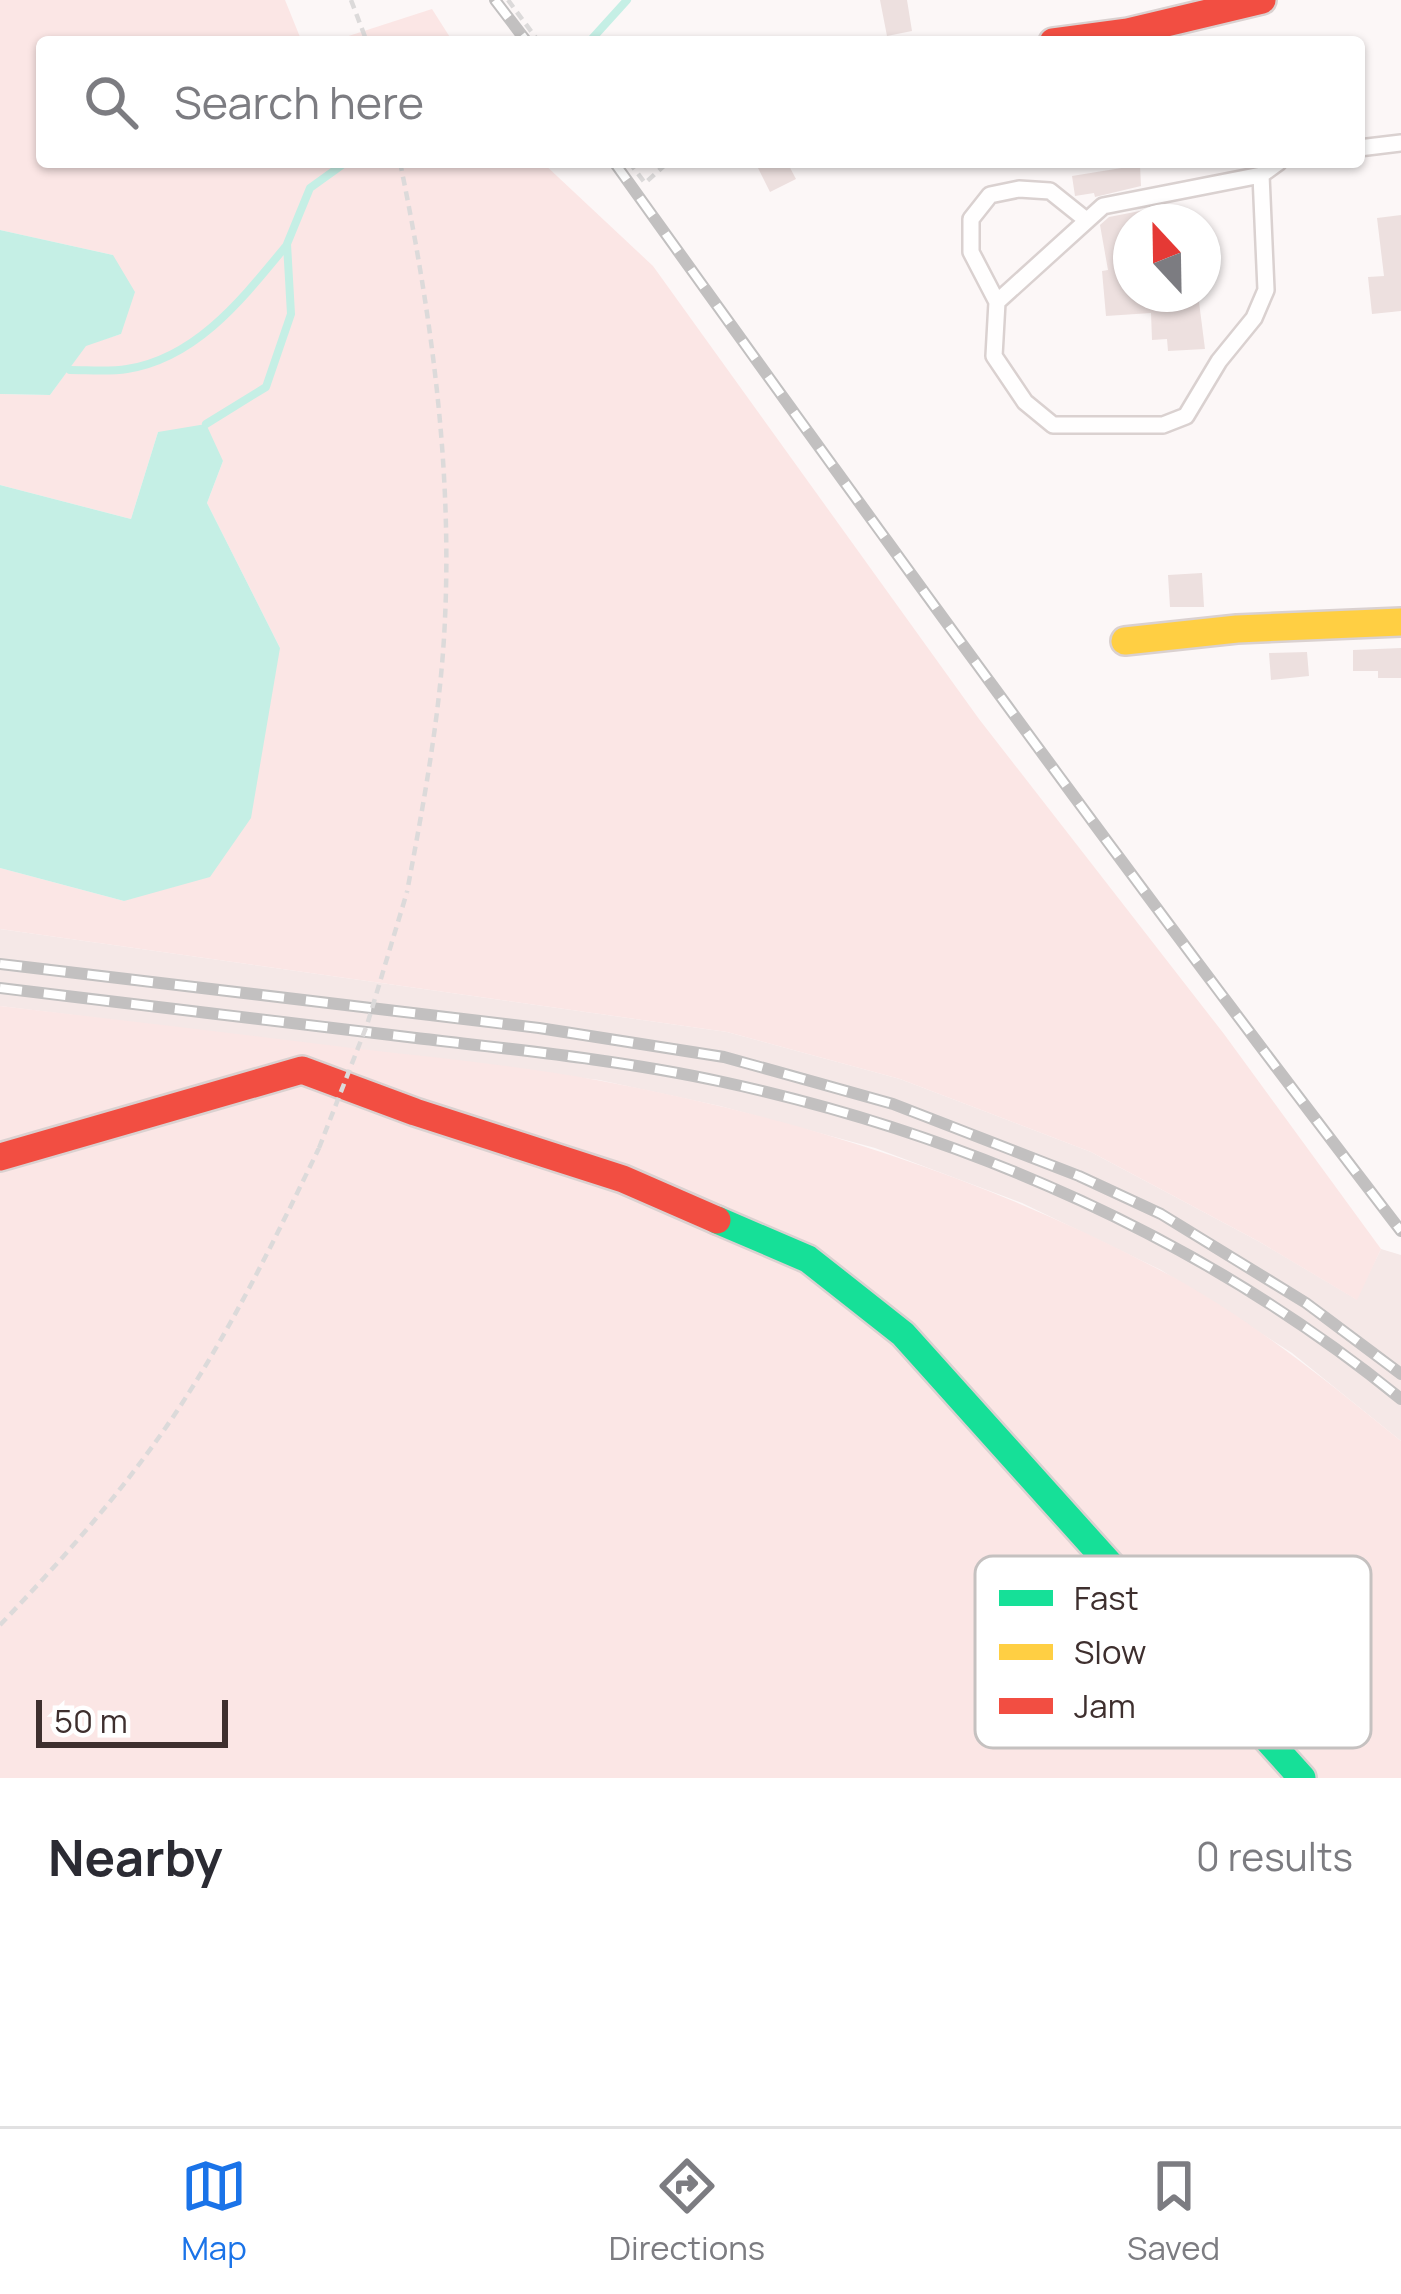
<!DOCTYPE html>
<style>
:root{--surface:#fff;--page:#f7f7f7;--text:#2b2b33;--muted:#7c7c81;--line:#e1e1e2;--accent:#1a73e8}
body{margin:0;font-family:Manrope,sans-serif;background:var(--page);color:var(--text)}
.compass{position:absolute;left:1113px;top:204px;width:108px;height:108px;border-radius:50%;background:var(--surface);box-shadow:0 3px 9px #0004;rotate:338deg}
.scale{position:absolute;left:36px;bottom:30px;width:192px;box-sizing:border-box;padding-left:12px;border:6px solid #3e2f2e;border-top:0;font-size:33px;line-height:42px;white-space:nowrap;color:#3e2f2e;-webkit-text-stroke:9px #fff;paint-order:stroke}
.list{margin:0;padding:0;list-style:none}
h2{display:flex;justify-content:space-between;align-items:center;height:156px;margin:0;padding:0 48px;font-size:51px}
h2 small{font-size:39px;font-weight:400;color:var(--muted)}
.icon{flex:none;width:66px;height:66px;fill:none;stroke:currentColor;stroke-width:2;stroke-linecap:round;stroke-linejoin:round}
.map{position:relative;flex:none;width:1401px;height:1778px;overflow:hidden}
.search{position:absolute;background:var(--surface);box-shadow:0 3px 9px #0004;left:36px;right:36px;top:36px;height:132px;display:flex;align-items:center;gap:30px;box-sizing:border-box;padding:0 42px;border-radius:12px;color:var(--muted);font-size:45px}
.sheet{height:348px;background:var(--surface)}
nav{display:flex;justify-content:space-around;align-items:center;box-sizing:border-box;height:168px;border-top:3px solid var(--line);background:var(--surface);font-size:33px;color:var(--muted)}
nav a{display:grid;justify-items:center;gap:6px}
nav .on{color:var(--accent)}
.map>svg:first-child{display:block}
.built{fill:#f5e8e7}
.green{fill:#fbe6e5}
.water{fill:#c5efe5}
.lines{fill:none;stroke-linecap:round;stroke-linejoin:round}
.stream{stroke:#c5efe5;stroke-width:8}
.building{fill:#ede0df}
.lane-casing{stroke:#dad1d0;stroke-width:20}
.fast-casing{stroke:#dad1d0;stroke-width:32}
.slow-casing{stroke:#dad1d0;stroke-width:32}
.jam-casing{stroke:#dad1d0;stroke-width:32}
.path{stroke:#dcdada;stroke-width:4.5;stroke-dasharray:9 6;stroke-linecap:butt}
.lane{stroke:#fffefe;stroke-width:15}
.fast{stroke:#16e098;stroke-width:27}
.slow{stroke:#ffcf43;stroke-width:27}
.jam{stroke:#f24e42;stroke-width:27}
.rail-casing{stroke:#c2c0c0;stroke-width:12}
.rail{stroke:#fff;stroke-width:8;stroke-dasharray:22;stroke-linecap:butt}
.path-bridge{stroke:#dcdada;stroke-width:4.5;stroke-dasharray:9 6;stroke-linecap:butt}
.key{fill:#fff;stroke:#c5c1c0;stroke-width:3}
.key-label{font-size:33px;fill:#3e2f2e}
</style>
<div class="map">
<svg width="1401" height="1778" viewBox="0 0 1401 1778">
<rect width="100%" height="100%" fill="#fcf7f7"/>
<path class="built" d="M0,929L727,1032L900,1079L1091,1152L1258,1241L1356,1299L1381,1249L1401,1255V1441L1292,1353L1161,1270L1022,1203L875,1148L720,1106L599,1080L0,1006Z"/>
<path class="green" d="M0,0H285L302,42H42V162H542L653,266L979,719L1224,1034L1381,1249L1357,1300L1258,1241L1091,1152L900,1079L727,1032L0,929V868L124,901L280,648L207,503L223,461L158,432L131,519L0,485V394L50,395L86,345L121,334L113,255L0,230Z
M432,9L453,42H330Z
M0,1006C120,1020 240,1034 360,1049C440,1058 522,1066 602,1081C795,1117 984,1177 1158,1269C1246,1315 1324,1379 1401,1441V1778H0Z"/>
<path class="water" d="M0,230L113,255L135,292L121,334L86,346L50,395L0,394Z
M206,424L223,461L207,503L280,648L251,818L210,877L124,901L0,868V485L131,519L158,432Z"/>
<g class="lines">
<path class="stream" d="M589,42L627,0
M70,370C89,370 109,372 127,369C197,358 243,298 286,246
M206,424L266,387L291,314L287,244L310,188L342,165"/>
</g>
<path class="building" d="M880,0H907L912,31L887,36Z
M755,162H787L796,179L770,192Z
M1140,165L1141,186L1095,197L1094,193L1075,196L1072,176Z
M1145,210L1147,222H1131V294H1198L1205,349L1168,351L1167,339L1152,340L1151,313L1106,316L1102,271L1108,270L1100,225L1109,217Z
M1401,215V311L1372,314L1368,277L1384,276L1377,218Z
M1202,573L1204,607H1170L1168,575Z
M1401,648V678H1378V671H1353V650Z
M1307,652L1309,676L1271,680L1269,653Z"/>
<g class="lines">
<g class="lane-casing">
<path id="lane" d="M1359,148L1401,143
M1085,219L1050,191L1019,189L990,195L971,219V252L997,302L994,356L1025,402L1053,425H1163L1186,416L1219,361L1254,318L1266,290L1261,175
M997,302L1103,206L1261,175L1279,162"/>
</g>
<g class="fast-casing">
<path id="fast" d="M717,1220L808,1259L903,1334L1302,1778"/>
</g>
<g class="slow-casing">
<path id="slow" d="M1125,641L1237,629L1401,622"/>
</g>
<g class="jam-casing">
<path id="jam" d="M1053,42L1128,32L1262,0
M0,1157L302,1070L415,1112L623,1179L717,1220"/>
</g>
<path class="path" d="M351,0L367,42
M508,0L539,42
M400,162C431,313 452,464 445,619C441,711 424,801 407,892
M629,162L645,183L666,164L676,162
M0,1625C63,1559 124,1490 175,1414C231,1330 275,1239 319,1148"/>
<use href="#lane" class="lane"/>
<use href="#fast" class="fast"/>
<use href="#slow" class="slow"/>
<use href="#jam" class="jam"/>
<g class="rail-casing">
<path id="rail" d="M495,0L527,42
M614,162C872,522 1131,880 1401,1231
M0,964L539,1028L724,1057L893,1104L1079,1176L1161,1214L1306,1303L1401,1374
M0,988C139,1005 277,1021 416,1038C518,1050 622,1060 723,1082C969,1135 1206,1240 1401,1399"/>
</g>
<use href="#rail" class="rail"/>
<path class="path-bridge" d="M319,1148L367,1025L407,892"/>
</g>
<rect x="975" y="1556" width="396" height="192" rx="18" class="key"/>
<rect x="999" y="1590" width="54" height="16" fill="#16e098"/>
<rect x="999" y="1644" width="54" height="16" fill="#ffcf43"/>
<rect x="999" y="1698" width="54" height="16" fill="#f24e42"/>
<g class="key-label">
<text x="1074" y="1610">Fast</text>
<text x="1074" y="1664">Slow</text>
<text x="1074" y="1718">Jam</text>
</g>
</svg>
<svg class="compass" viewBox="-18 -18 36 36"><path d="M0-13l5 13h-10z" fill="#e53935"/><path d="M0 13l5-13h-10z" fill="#7c7c81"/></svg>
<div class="scale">50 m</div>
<div class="search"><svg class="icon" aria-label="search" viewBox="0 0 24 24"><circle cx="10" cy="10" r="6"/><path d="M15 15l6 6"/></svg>Search here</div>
</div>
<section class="sheet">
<h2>Nearby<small>0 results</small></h2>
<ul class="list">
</ul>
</section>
<nav>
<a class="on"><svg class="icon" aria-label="map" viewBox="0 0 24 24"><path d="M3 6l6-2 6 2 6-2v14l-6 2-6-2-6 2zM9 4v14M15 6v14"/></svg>Map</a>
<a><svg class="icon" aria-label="directions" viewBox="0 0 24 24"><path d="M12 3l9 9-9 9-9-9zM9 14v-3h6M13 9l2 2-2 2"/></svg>Directions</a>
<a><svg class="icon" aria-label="saved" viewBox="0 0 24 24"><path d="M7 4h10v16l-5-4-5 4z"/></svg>Saved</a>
</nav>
